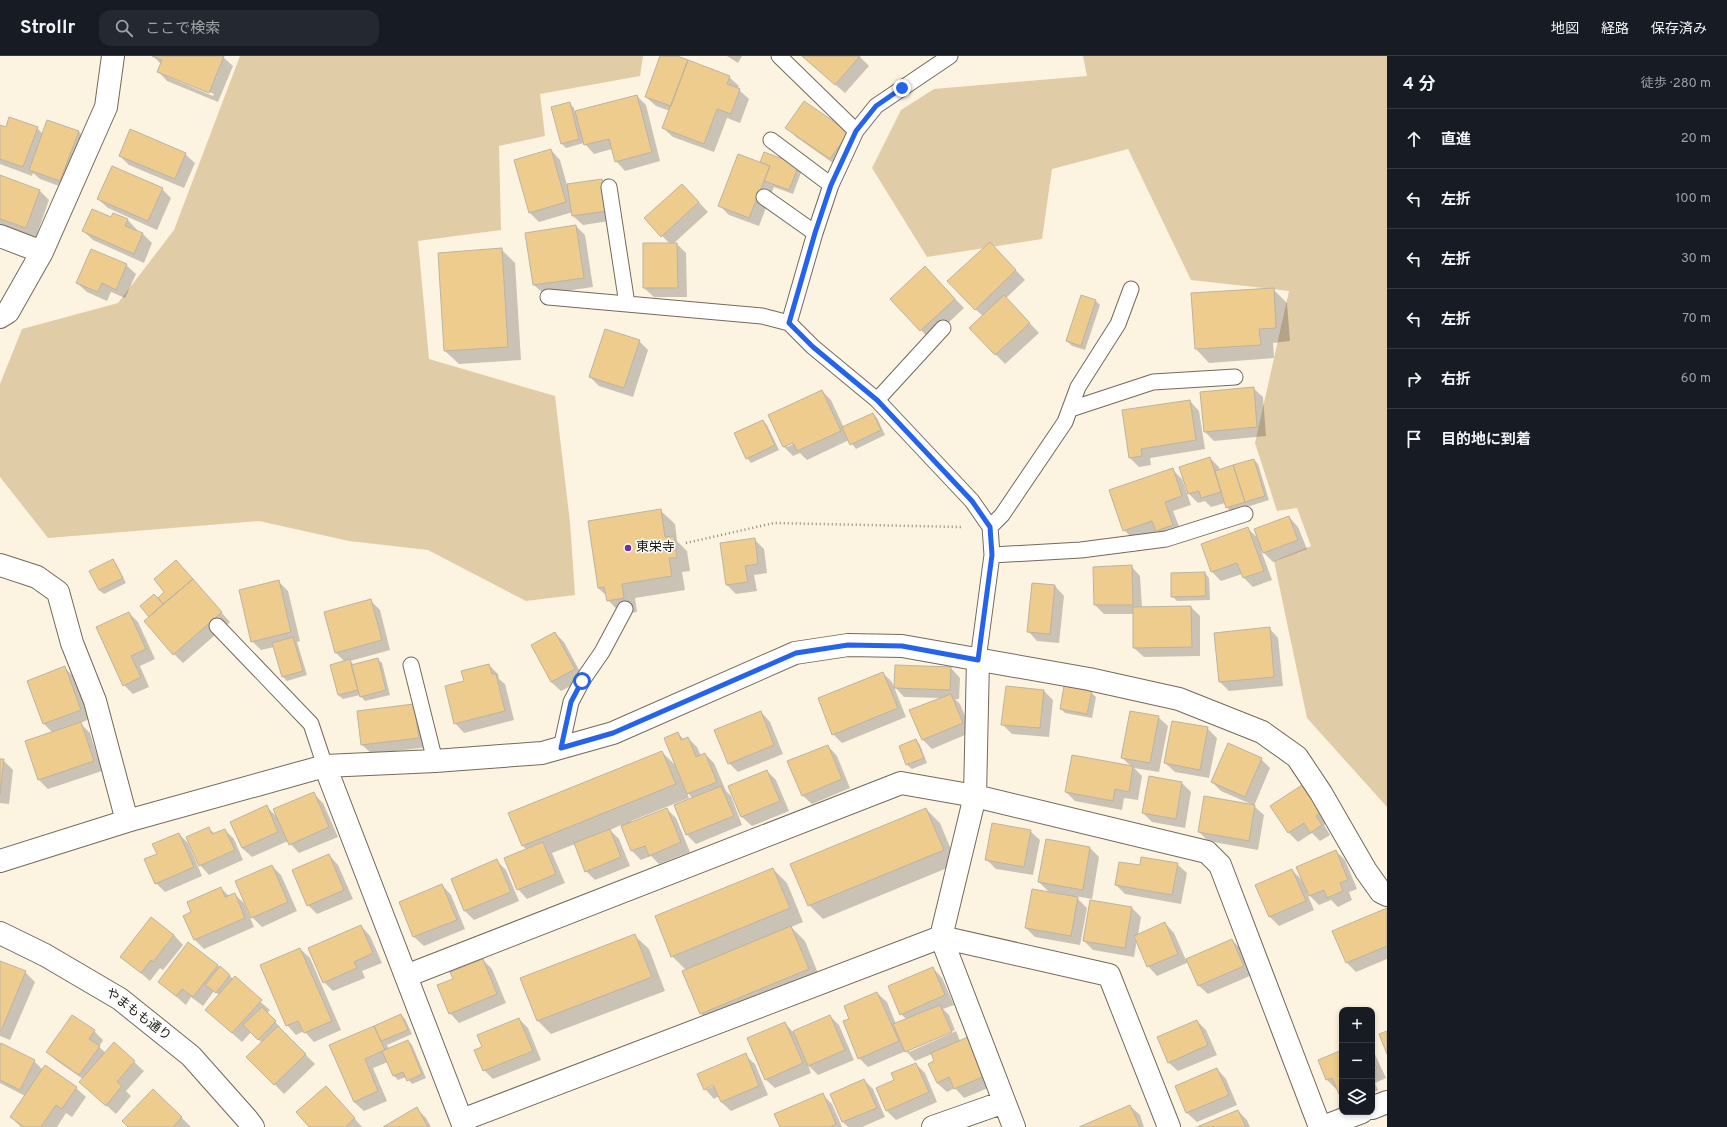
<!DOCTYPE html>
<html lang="ja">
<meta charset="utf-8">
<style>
:root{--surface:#171b24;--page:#242831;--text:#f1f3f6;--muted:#9ea1a6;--line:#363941}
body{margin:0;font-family:Overpass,"Noto Sans JP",sans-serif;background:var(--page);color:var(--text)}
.controls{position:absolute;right:12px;bottom:12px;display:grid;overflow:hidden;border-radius:8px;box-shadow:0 2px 6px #0003}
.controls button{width:36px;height:36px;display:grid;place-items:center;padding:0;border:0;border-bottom:1px solid var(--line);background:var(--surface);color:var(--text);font:20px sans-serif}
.stop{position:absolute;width:12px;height:12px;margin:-9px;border:3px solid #2563eb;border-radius:50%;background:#fff}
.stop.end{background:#2563eb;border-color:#fff;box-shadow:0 1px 4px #0008}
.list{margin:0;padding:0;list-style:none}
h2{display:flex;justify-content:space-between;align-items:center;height:52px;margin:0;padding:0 16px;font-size:17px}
h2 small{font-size:13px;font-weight:400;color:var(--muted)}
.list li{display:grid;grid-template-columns:26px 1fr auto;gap:12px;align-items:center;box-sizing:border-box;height:60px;padding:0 16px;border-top:1px solid var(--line)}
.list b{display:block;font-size:15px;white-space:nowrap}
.list em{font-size:13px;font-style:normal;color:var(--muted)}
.icon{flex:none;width:22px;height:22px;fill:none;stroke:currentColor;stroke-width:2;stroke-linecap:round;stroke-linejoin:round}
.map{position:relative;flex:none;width:1387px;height:1071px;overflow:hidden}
header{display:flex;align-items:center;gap:24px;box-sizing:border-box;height:56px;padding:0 20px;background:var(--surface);border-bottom:1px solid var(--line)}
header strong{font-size:19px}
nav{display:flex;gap:22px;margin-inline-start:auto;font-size:14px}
.search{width:280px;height:36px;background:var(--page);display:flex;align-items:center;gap:10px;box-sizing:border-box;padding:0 14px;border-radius:12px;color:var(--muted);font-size:15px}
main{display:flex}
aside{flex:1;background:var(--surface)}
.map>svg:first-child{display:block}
.green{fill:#e1cca8}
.shadow{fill:#0003;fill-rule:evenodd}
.building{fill:#eecc8e;stroke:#bdb3a2}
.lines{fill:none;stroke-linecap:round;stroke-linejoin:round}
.lane-casing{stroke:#736a5b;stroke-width:17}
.street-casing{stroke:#736a5b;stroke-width:24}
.secondary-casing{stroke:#736a5b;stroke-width:24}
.path{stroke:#8d867a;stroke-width:2.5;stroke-dasharray:1 3;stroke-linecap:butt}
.lane{stroke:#fff;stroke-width:15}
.street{stroke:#fff;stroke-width:22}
.secondary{stroke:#fff;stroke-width:22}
.route{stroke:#2563eb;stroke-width:5}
.poi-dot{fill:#742c9f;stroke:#fff;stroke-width:1.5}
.labels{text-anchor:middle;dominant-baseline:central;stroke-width:3;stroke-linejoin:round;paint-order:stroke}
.poi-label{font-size:13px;fill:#1f1b15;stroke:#fff;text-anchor:start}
.street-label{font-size:13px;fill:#1f1b15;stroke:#fff}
</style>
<header>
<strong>Strollr</strong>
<div class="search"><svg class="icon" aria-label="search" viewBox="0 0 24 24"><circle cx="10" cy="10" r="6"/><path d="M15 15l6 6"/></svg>ここで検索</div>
<nav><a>地図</a><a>経路</a><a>保存済み</a></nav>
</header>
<main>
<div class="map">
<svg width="1387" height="1071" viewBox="0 0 1387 1071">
<rect width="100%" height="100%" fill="#fdf3e1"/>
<path class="green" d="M240,0H643L640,20L540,38L545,80L499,90L501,174L418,185L429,303L555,340L570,466L575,539L526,545L428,494L349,485L259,465L48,482L0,421V328L22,273L118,247L174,174Z
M1083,0H1387V751L1307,662L1274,505L1311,490L1297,452L1277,455L1255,387L1289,235L1191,224L1128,93L1052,113L1042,183L927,201L872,112L901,54L934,33L1087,20Z"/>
<path class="shadow" d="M153,0H222L233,10L218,46L167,25L158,15L161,8ZM168,19L214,38L213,40L168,21Z
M661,0H674L729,21L739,30L738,33L749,43L740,67L727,62L714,96L673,81L663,72L670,55L656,50L646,41Z
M727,0H742L738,7Z
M802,0H859L869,10L845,37Z
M637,40L646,49L660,105L625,115L616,105L612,93L594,98L584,87L566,92L561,87L569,47L574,52L575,57Z
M48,65L79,76L88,85L70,134L40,123L33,117L32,120L0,108V70L6,72H37L43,78Z
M787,71L848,77L840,112L796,81Z
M551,94L560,104L567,129L602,124L611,133L616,164L583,169L573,160V156L539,166L529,156Z
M765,97L802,114L793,138L774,131L759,170L729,159L719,149L760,108Z
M185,98L195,107L184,132L129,109L120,100Z
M0,120L40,135L49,144L36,181L0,168Z
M162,133L171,142L157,174L108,152L98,143Z
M691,138L708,156L673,188H677L686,197L687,241H654L644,232L670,188L645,162Z
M114,158L128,164L137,174L136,175L143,178L152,187L144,207L93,184L83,175L112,163Z
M576,170L585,179L593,231L544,238L534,229L526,178Z
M501,193L515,207L521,304L459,308L445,295Z
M999,196L1025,224L1006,242L1039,277L1005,308L970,272L983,260L975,253Z
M126,209L136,218L125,242L111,236L107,245L87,236L77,227Z
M934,221L964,252L930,284L921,274Z
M1273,233L1287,247L1290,285L1273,287L1274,302L1209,307L1196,293L1192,238Z
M1082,240L1096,245L1100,249L1085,294L1072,290L1067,285Z
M639,285L648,294L633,341L599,330L590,321Z
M1253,332L1263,341L1266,380L1214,385L1204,375Z
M822,335L831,344L844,372L873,358L877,362L885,379L856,393L849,384L807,404L800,397L793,400L784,391L770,359ZM798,386L787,391V389Z
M1190,345L1199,355L1205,393L1150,402L1151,409L1139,411L1130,402Z
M763,365L767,369L779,394L751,407L747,402Z
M1210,402L1219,411L1220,415L1254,404L1258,408L1269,444L1231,456L1227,451L1225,447L1211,451L1205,445L1198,447L1188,437Z
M1172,413L1182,423L1191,449L1173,455L1182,478L1166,483L1158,475L1134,484L1124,474Z
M661,455L675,468L677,485L687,495L690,515L682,516L685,534L635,542L637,556L621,558L608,544L607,540L598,532Z
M1289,461L1298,471L1307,493L1273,506L1261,494L1272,524L1253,531L1244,522L1242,518L1221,525L1212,516L1202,488L1247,472L1259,483Z
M754,483L764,493L767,517L754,519L757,535L736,538L727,529Z
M113,504L117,509L126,527L104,538L99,534Z
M180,510L230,566L183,607L174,598L150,561L158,543L166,536Z
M1131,510L1140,520L1142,552L1191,551L1200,560V600L1144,601L1134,592V558H1104L1095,549Z
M1205,517L1209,522L1210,544L1177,545L1172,540Z
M278,525L288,535L300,585L297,586L307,619L287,625L282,620L274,591L261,594L252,585Z
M1032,528L1055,530L1064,540L1059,587L1037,585L1028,575Z
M371,545L380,554L390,594L350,605L354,609L377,603L382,607L390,639L365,645L360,639L343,643L338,639L331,609L345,606L336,597Z
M129,557L138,566L155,603L140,610L149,631L133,638L124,629Z
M1269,572L1278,582L1283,630L1229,635L1220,626Z
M555,577L564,586L584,623L561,635L551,626Z
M489,609L498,618L499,623L505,628L514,664L464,677L455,667L466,626Z
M64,611L74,621L90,663L80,667L90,677L102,715L48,733L39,724L26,686L53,677L44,668L28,625Z
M951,612L960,622L959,643H955L960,648L972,676L932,693L923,684L942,642L904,641L895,631Z
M883,617L892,626L906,661L842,687L833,678Z
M1044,635L1053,644L1049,681L1012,678L1002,668Z
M1091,636L1096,641L1092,662L1065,657L1061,653Z
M414,649L428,691L372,698L362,689L358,656Z
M761,656L770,666L783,698L738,716L729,707Z
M1158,661L1168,670L1159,716L1134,712L1142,720L1138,744L1124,742L1122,754L1075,745L1066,736L1131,710L1122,702Z
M1207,672L1217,682L1209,722L1175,716L1165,707Z
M678,677L684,684L688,682L697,691L701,700L705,698L714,707L726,735L731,740L742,769L696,788L687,779L675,750L693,743L687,736L689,742L631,765L632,767L667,753L676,762L690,796L659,808L651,800L641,804L632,795L621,769L610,774L619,783L630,810L595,824L586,815L575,788L552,797L565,827L527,843L518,833L527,794L523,790L510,758L662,696L677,711Z
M916,684L920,689L927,707L912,713L907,709L900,691Z
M828,690L837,700L850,732L812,748L802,739Z
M1261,703L1270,712L1254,750L1264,759L1258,794L1208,785L1199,776L1253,749L1221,735L1212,726Z
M0,704H3L13,714L9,748L0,747Z
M767,715L776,724L789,755L752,770L742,761L730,730Z
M1150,721L1182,727L1191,736L1185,772L1152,766L1143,757Z
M1304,728L1331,764L1324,769L1330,779L1320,785L1312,777L1298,786L1289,777L1271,750Z
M313,737L323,747L338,781L299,797L288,785L252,801L242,792L267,751L278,762Z
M926,753L940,767L957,808L823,863L809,849Z
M208,772L215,778L225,774L234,783L243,804L209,819L200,809Z
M1030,775L1040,784L1033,819L996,813L987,804Z
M179,778L188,787L202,820L165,836L156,827Z
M1047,784L1090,792L1099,801L1092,843L1075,840L1087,852L1080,889L1035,881L1026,872L1051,838L1039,826Z
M1336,795L1345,804L1357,833L1349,836L1352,844L1338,851L1331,844L1319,849L1307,837L1314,854L1279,870L1269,860L1292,814L1304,826Z
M329,799L338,809L353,843L317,858L308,849Z
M497,805L506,814L519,845L474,864L465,855Z
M1177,808L1187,817L1181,848L1125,838L1116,829L1141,810Z
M272,810L281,819L297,855L262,871L252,861Z
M773,813L787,827L803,866L791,871L805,885L822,927L714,971L700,957L686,914L672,900Z
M442,829L451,839L465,873L424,890L414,881L400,846Z
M221,832L229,840L234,838L244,847L254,871L204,893L194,883L192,857Z
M1132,852L1141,861L1138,879L1165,867L1174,877L1186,904L1232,884L1241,893L1252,919L1208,938L1198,929L1189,906L1157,920L1148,910L1137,884L1134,901L1093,894L1084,885Z
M1387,853V903L1356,916L1347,907Z
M361,870L370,880L382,907L362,915L365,922L333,935L324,926Z
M174,879L183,889L163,914L160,912L150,925L122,901Z
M635,880L649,893L665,935L551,978L537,964Z
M300,893L310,902L341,974L314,986L304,975L296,979L287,969Z
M483,904L492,913L506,947L459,967L450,957Z
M0,906L25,916L35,926L10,984L0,980Z
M217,909L270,954L267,957L280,971L279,972L315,1008L284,1038L248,1001L262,987L251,976L242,986L216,963L219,939L214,935L203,950L191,941L186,949L159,926Z
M933,912L942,922L954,949L943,953L949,959L955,974L909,994V996L956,975L960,985L993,1030L964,1042L955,1032L947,1036L937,1027L936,1005L932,998L915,1005L906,995L868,1011L859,1002L851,963L877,937L887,946L896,968L907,964L901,958Z
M401,959L405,963L412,978L387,989L389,993L408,985L412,989L426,1022L412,1028L406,1021L398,1024L394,1020L388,1006L373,1012L387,1045L364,1055L354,1046L330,990L374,971L377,974Z
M830,960L839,969L854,1004L818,1019L808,1009L811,1017L775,1032L765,1023L785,967L793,976Z
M519,963L528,972L541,1004L493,1023L484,1014V991Z
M1197,965L1206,974L1217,999L1178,1015L1168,1006Z
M94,975L103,984L99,991L106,997L114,988L144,1015L126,1035L131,1040L116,1058L80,1026L83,1023L57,1005L47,996Z
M0,992L34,1005L43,1014L46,1011L76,1032L86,1041L72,1061L66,1057L57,1071H21L11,1061L25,1040L0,1027Z
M1372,992L1386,1022L1375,1027L1378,1034L1372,1037Z
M1342,995V1039L1338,1032L1336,1033L1327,1024Z
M745,999L755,1008L768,1039L731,1055L721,1046L719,1040L714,1043L705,1033ZM718,1026V1028L707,1033V1031Z
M916,1008L925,1017L937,1046L896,1064L886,1054L895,1025Z
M1217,1013L1226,1023L1237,1049L1197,1066L1187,1057L1176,1031Z
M864,1024L873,1033L885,1061L862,1071H848L843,1066L831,1038Z
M153,1034L182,1062L191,1071H129Z
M823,1039L832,1048L842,1071H781Z
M335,1040L362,1071H311Z
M1130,1050L1140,1059L1144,1071H1082Z
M416,1052L426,1062L431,1071H385Z
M1238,1055L1247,1064L1250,1071H1200Z"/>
<path class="building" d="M152,0H224L209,37L157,16L162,4Z
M660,0H677L688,4L671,50L645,41Z
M802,0H860L835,29Z
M688,4L730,20L727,28L740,33L731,58L717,53L704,88L662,72Z
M637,39L652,96L615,106L609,83L584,89L575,55Z
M804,45L849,76L830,103L785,72Z
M570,46L579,83L561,88L551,51Z
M9,61L38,71L23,111L0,103V69L6,71Z
M47,64L79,75L60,125L29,114Z
M130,73L186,97L175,123L119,100Z
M551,93L566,146L529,157L514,104Z
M764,96L799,109L789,134L764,125L770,110L760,106Z
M738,98L770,110L749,162L718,150Z
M112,110L163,132L148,165L97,143Z
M0,119L40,134L26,172L0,163Z
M602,123L607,155L572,160L567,128Z
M682,128L699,146L661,181L644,162Z
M92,153L111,161L113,157L128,163L125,170L143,177L134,198L82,175Z
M576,169L584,222L533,229L525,177Z
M990,186L1016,214L975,254L947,225Z
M643,187H677L678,232H643Z
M502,192L508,291L444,295L438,197Z
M91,193L127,208L116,234L102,227L98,236L76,227Z
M925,210L955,243L920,275L890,243Z
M1274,232L1276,272L1259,273L1261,289L1195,293L1191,237Z
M1004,239L1030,267L995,299L969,272Z
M1081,239L1096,244L1081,290L1066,285Z
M605,273L640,284L624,332L589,321Z
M1254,331L1257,371L1204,376L1200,336Z
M822,334L841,375L797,395L793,387L783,391L768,359Z
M1190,344L1196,384L1141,393L1142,400L1129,402L1122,354Z
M873,357L881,374L850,389L842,371Z
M763,364L775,389L746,403L734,377Z
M1210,401L1221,436L1201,442L1199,435L1188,438L1179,411Z
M1254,403L1265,440L1245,446L1233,409Z
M1233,409L1245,446L1226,452L1215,415Z
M1173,412L1182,440L1165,446L1173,469L1156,475L1152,465L1123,475L1109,434Z
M661,453L665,481L674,480L677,502H669L672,520L622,528L624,542L607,545L604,531L598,532L588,465Z
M1289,460L1298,484L1263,497L1254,473Z
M1248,471L1264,515L1243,522L1237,507L1211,516L1201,488Z
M755,482L758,508L745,510L748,526L726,529L720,487Z
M113,503L123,522L99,534L89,515Z
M176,504L193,523L163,548L158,542L164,536L154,523Z
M1132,509L1133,549H1094L1093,511Z
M1205,516L1206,540L1171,541V517Z
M193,523L222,556L173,599L144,565Z
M279,524L291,576L251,586L239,534Z
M1032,527L1055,529L1050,578L1027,576Z
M154,538L163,548L149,561L140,550Z
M371,543L382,584L335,597L324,556Z
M1191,550L1192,591L1133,592V551Z
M129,556L146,593L131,600L141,621L123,630L96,571Z
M1270,571L1274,621L1219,626L1214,577Z
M555,576L575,613L551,626L531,589Z
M293,581L303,615L282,621L272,587Z
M378,602L386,634L360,641L351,609Z
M350,603L358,634L338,639L330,609Z
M489,608L492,618H496L505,655L454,668L445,630L464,625L461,615Z
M895,609L951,611L950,634L894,632Z
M65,610L81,654L43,668L27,625Z
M883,616L898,652L832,679L818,642Z
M1006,630L1044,634L1040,672L1001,669Z
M1064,630L1092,635L1087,658L1060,653Z
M951,638L963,667L922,684L909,654Z
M414,648L419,682L361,689L357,655Z
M761,655L774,689L728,708L714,674Z
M1130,655L1159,660L1150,707L1121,702Z
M1172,665L1208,671L1200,714L1164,707Z
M81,666L94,705L38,724L25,685Z
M678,676L681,684L688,681L696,701L705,697L717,726L687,738L664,682Z
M916,683L924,702L906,709L899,690Z
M1228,687L1262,702L1245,741L1211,726Z
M828,689L842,723L802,740L787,705Z
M662,695L676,728L522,790L508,757Z
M1072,699L1133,710L1129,736L1115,733L1113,745L1065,736Z
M0,703H4L0,738Z
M767,714L780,745L741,761L728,730Z
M1149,720L1182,726L1176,763L1142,757Z
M1305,727L1323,755L1316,760L1322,769L1310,777L1304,767L1288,777L1270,750Z
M721,730L734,760L686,779L674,749Z
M314,736L329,771L289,789L273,753Z
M1204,740L1255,749L1249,785L1198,776Z
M267,749L278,776L242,792L230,766Z
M667,752L681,786L649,800L645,790L631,795L621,770Z
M926,752L944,794L808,850L790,808Z
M992,767L1031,774L1024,811L985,804Z
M209,771L212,778L225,773L235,794L199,810L186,781Z
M610,773L621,801L585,816L574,787Z
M179,777L194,811L155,828L144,803L157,798L152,788Z
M1046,783L1090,791L1083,834L1038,826Z
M543,786L556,818L517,834L504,802Z
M1336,794L1348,824L1340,827L1343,835L1327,842L1324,834L1309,840L1296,811Z
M329,798L344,834L307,850L292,814Z
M1141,801L1178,807L1172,839L1115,829L1119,806L1140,809Z
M497,803L511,836L464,855L451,823Z
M272,809L288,846L251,862L235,825Z
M773,812L790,852L671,901L655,860Z
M1292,813L1306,845L1269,861L1255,829Z
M442,828L457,864L413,881L399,846Z
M221,831L225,841L235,837L245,862L194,884L183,860L191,856L187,846Z
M1032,833L1078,841L1071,880L1025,872Z
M1090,844L1132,851L1125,892L1083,885Z
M1387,852V890L1346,907L1332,875Z
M151,861L174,879L153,906L151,904L141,917L120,901Z
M1165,866L1178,898L1147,911L1134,880Z
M361,869L373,897L354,906L357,912L323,927L308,892Z
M791,870L809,913L700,958L682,915Z
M635,878L652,921L537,965L520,922Z
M1232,883L1244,910L1198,930L1186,903Z
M188,886L218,909L193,941L182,933L176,940L158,926Z
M300,892L332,965L304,977L298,965L286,970L260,909Z
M483,903L497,938L449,958L437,929L453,923L450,916Z
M0,905L26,915L1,975H0Z
M220,910L230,919L216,937L205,929Z
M933,911L945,939L900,959L888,930Z
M235,920L262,944L232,977L205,954Z
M877,936L899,985L858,1003L843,965L849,963L844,950Z
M940,949L952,976L905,996L893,968Z
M262,951L276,965L258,984L243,969Z
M401,958L408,974L381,985L374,970Z
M72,959L95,974L89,983L100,990L79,1019L46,996Z
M830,959L845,994L808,1010L793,975Z
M519,962L533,995L483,1015L474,994L482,991L477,979Z
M1197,964L1208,989L1168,1007L1157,981Z
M785,966L803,1007L765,1024L747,982Z
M278,970L306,998L274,1029L246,1001Z
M374,970L385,994L365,1003L378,1035L354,1046L329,989Z
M1387,975V998L1379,978Z
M968,981L985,1020L954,1033L949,1021L937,1027L928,1008L934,1005L931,997Z
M408,984L422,1018L407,1025L403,1016L393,1020L382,995Z
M114,986L135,1005L117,1026L122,1030L106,1050L79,1026Z
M1,987L35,1004L20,1034L0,1024V990Z
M1342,994V1037L1339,1038L1332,1022L1326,1024L1318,1004Z
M746,997L759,1030L721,1046L713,1029L704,1034L697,1018Z
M1372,1000L1377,1013L1372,1015Z
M916,1007L929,1036L886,1055L876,1032L894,1024L891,1017Z
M45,1009L77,1031L62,1053L56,1049L41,1071H24L10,1061Z
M1217,1012L1229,1039L1186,1057L1175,1030Z
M864,1023L877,1052L842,1066L830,1038Z
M326,1030L355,1062L345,1071H309L296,1056Z
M153,1033L182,1061L173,1071H128L122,1065Z
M823,1037L836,1068L830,1071H780L774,1058Z
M1130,1049L1140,1071H1079Z
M417,1051L428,1071H383Z
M1238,1054L1246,1071H1197Z"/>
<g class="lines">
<g class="lane-casing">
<path id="lane" d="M779,0L856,75
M771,84L831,129
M609,131L627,248
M764,141L815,177
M548,241L762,260L789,267L813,291L877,344L972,445L990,471L992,499L978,604
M789,267L815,177L831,129L856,75L876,50L950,0
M877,344L943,272
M1071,353L1153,326L1235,321
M990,471L1002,459L1065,366L1078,331L1118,268L1131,233
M992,499L1081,494L1166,483L1245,458
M217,570L311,668L325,710
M411,609L435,705
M561,692L571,646L582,625L602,596L625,553"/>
</g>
<g class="street-casing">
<path id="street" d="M0,180L42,196
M0,261L8,256L42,196L106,51L113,0
M0,509L37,521L58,536L72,587L95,645L127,765
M978,604L975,740L941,881L1014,1071
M325,710L464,1071
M0,805L127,765L325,710L435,705L542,697L613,677L795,597L848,589L902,590L1089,623L1179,643L1262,676L1297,701L1321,737L1366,815L1381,836L1387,839
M406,920L901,727L975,740L1207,796L1220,809L1320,1071
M1372,1052L1387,1046
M462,1064L941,881L1109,919L1169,1071
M933,1071L1004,1046
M1323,1071L1362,1056"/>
</g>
<g class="secondary-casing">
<path id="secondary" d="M0,877L45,899L120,943L191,1000L247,1063L253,1071"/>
</g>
<path class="path" d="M686,487L774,467L961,471"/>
<use href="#lane" class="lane"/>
<use href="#street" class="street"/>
<use href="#secondary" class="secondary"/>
</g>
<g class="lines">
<path class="route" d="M582,625L571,646L561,692L613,677L796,597L848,589L902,590L978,604L992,499L990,471L972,445L877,344L813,291L789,267L815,177L831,129L856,75L876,50L902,32"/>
</g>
<circle class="poi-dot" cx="628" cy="492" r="4"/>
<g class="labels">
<g class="poi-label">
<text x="636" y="492">東栄寺</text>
</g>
<g class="street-label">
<text transform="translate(138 959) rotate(37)">やまもも通り</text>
</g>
</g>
</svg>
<div class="controls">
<button>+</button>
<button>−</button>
<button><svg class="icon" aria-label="layers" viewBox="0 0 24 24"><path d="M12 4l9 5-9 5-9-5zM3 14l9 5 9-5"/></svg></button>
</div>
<div class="stop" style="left:582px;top:625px"></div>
<div class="stop end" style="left:902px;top:32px"></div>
</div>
<aside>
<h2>4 分<small>徒歩 · 280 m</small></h2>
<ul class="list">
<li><svg class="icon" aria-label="ahead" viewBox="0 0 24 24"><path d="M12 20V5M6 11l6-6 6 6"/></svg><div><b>直進</b></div><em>20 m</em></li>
<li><svg class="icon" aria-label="left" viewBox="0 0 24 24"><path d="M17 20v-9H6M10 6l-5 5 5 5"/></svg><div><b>左折</b></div><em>100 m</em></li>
<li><svg class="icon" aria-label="left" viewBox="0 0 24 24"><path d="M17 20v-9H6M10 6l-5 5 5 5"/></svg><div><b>左折</b></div><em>30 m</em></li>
<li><svg class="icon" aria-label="left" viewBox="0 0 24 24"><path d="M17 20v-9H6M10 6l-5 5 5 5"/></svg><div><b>左折</b></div><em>70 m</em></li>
<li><svg class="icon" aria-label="right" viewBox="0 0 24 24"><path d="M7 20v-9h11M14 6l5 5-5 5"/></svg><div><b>右折</b></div><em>60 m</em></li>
<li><svg class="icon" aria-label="arrive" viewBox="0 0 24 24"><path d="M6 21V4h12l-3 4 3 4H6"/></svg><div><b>目的地に到着</b></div></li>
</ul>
</aside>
</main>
